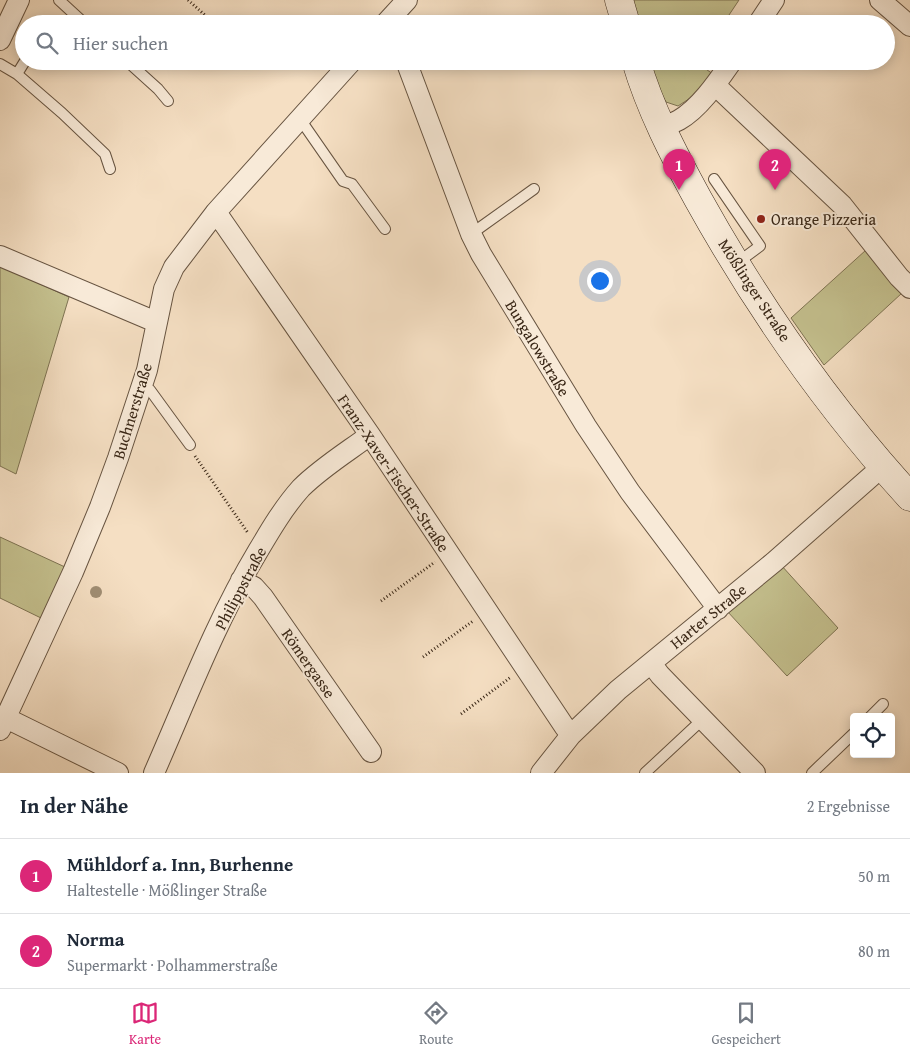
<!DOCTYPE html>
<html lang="de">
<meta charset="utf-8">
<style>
:root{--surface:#fff;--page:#f6f6f7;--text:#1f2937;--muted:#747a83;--line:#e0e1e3;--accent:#db2777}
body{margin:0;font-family:"Gentium Book Plus",serif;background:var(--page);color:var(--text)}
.controls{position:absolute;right:15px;bottom:15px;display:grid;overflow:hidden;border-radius:5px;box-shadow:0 2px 12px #0003}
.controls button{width:45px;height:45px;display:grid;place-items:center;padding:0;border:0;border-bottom:1px solid var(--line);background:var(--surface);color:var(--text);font:25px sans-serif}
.you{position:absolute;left:599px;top:280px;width:18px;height:18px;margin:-12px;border:4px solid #fff;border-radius:50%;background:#1a73e8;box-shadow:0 0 0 8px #1a73e833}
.badge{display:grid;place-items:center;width:32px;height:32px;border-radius:50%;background:var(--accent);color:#fff;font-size:16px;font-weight:700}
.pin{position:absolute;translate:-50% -41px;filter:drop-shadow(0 1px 2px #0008)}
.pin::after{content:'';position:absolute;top:26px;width:18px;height:15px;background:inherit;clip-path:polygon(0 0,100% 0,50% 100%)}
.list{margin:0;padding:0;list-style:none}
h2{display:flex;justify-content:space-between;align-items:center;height:65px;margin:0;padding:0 20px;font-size:21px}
h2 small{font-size:16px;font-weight:400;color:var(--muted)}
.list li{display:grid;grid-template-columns:32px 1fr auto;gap:15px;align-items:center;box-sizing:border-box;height:75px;padding:0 20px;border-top:1px solid var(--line)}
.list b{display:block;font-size:19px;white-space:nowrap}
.list p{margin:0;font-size:16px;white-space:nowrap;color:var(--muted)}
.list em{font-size:16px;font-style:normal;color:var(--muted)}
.icon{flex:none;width:28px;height:28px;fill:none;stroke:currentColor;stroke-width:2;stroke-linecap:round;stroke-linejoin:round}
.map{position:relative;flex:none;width:910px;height:773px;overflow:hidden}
.search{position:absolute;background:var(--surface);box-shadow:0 2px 12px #0003;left:15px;right:15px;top:15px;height:55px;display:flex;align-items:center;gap:12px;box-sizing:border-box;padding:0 18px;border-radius:28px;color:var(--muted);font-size:19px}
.sheet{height:215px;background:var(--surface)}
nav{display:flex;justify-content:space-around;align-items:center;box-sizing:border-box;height:70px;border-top:1px solid var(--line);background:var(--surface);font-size:14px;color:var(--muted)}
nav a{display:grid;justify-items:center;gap:2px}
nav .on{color:var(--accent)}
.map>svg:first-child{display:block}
.green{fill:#c4c08e;stroke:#7e7352}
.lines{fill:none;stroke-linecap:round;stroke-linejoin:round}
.lane-casing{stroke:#675441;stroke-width:12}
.street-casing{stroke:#675441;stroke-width:22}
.secondary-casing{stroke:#382616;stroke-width:29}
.path{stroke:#382616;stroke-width:3;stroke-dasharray:1 2.5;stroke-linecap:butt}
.lane{stroke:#f8ead8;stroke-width:10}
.street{stroke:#f8ead8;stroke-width:20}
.secondary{stroke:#f8ead8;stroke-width:28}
.tree{fill:#a08e74}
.poi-dot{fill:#8f2418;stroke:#f8ead8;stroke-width:2}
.labels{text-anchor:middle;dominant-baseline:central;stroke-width:4;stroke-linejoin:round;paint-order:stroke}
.poi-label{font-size:16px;fill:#382616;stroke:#f8ead8;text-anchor:start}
.street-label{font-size:16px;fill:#382616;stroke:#f8ead8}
</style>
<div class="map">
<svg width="910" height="773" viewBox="0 0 910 773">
<rect width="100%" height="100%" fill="#f5dfc3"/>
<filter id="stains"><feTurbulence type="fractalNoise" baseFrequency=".004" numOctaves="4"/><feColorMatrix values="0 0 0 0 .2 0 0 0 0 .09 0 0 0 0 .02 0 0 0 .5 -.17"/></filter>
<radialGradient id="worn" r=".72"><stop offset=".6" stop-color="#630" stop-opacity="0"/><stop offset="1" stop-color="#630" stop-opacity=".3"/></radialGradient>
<path class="green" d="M631,0H739L723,24H637Z
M647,61H698L697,63L713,74L695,95L678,106L666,102L649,71Z
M866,250L902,293L824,365L791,318Z
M0,266L69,297L16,474L0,466Z
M0,537L65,567L41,618L0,598Z
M781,565L838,628L787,676L727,611Z"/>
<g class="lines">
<g class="lane-casing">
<path id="lane" d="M59,0L85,24
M127,61L158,89L168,101
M0,64L17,74L62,113L105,154L110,169
M17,74L25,61
M300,119L343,181L352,184L385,229
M714,179L760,246L737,263
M471,234L534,189
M142,385L150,390L190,445
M870,717L883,704
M645,773L703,719
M812,773L854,733"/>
</g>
<g class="street-casing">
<path id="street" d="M880,0L910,26
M385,24L407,0
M758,24L774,0
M0,40L19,0
M406,61L471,234L481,254L586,426L630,492L718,609
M715,85L842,205L899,277L910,288
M661,127C667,125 674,123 679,120C700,108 718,81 732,61
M216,212L370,435L564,726L571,735
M0,256L156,322
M241,580L254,587L263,597L371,752
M651,663L660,675L755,773
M6,718L118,773
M0,730L73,572L100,507L118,458L147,370L164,289L174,267L216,212L352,61
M154,773C187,698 216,621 258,551C271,529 284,507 301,488C321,468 347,452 370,435
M541,773L571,735L618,690L774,562L883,466"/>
</g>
<g class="secondary-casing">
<path id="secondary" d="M619,0L626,24
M636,61C650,109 674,155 698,199C757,305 828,407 910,497"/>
</g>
<path class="path" d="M188,0L206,16
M195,456L248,533
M381,601L435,562
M423,657L473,621
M461,714L511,677"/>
<use href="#lane" class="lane"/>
<use href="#street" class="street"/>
<use href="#secondary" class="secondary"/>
</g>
<circle class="tree" cx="96" cy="592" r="6"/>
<circle class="poi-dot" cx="761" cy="219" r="5"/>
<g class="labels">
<g class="poi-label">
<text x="771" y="219">Orange Pizzeria</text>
</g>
<g class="street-label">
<text transform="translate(755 290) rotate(57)">Mößlinger Straße</text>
<text transform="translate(538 348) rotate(59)">Bungalowstraße</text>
<text transform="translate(132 411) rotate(-73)">Buchnerstraße</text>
<text transform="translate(394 473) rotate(56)">Franz-Xaver-Fischer-Straße</text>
<text transform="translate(240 588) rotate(-62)">Philippstraße</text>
<text transform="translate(708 616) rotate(-39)">Harter Straße</text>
<text transform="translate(309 663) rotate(55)">Römergasse</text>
</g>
</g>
<rect width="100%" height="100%" filter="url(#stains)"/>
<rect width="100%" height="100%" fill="url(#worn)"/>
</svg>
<div class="controls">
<button><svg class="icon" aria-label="locate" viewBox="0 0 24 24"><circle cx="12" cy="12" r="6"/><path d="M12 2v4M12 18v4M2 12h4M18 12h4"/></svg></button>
</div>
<div class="you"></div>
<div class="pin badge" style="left:679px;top:190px">1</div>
<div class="pin badge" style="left:775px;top:190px">2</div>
<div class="search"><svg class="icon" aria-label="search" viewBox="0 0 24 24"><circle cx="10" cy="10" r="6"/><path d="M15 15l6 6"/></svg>Hier suchen</div>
</div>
<section class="sheet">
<h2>In der Nähe<small>2 Ergebnisse</small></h2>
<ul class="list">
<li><span class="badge">1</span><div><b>Mühldorf a. Inn, Burhenne</b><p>Haltestelle · Mößlinger Straße</p></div><em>50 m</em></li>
<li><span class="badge">2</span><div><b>Norma</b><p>Supermarkt · Polhammerstraße</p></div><em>80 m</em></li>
</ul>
</section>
<nav>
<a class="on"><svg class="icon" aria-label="map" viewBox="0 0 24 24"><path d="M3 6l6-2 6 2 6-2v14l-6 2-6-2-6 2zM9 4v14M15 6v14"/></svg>Karte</a>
<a><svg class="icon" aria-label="directions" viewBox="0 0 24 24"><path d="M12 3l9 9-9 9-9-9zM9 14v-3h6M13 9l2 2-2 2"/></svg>Route</a>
<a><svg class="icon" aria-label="saved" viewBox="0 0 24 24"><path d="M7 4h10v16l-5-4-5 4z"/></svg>Gespeichert</a>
</nav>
